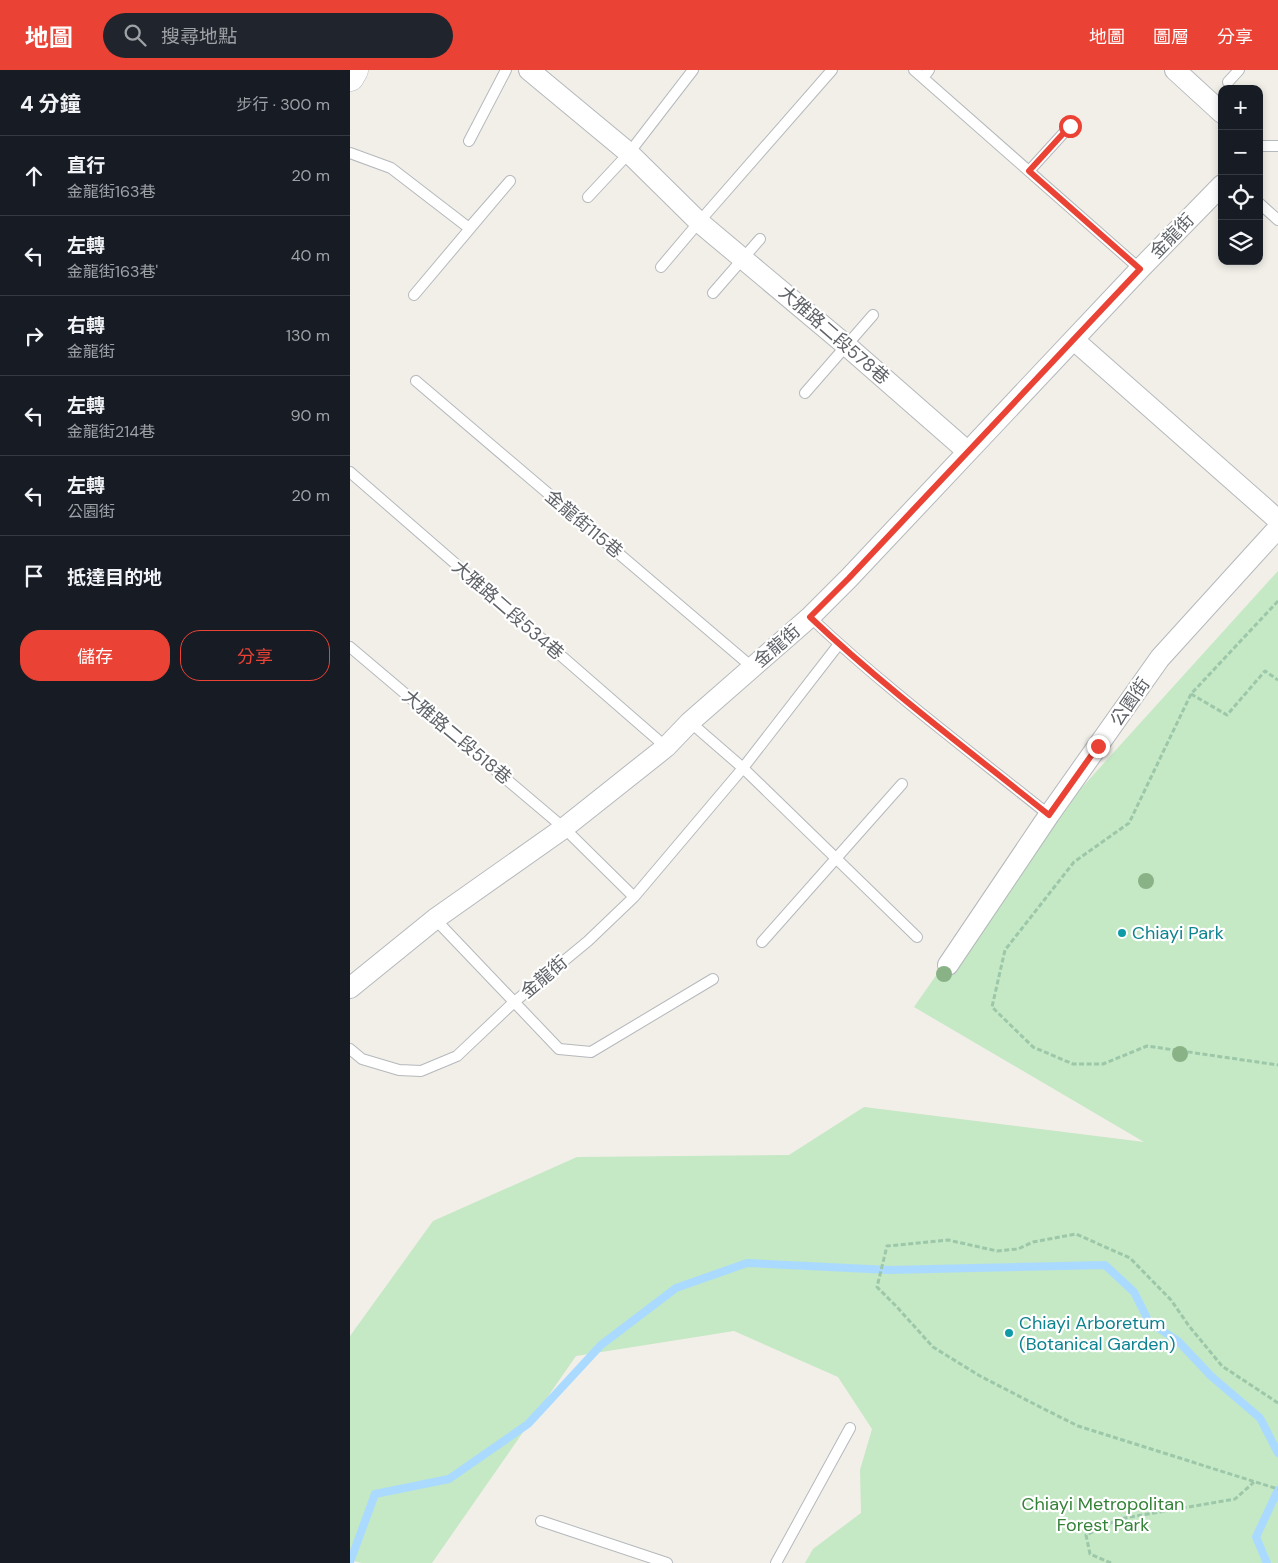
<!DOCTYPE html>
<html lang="zh-TW">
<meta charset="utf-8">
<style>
:root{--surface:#171b24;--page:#20242c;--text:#f1f3f6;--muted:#9ea1a6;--line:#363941;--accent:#ea4335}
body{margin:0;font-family:"DM Sans","Noto Sans TC",sans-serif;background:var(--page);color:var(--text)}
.controls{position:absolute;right:15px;top:15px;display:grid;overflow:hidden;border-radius:10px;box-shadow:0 2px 8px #0003}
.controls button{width:45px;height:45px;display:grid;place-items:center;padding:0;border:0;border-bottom:1px solid var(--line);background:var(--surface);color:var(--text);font:25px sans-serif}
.stop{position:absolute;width:15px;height:15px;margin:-11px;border:4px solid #ea4335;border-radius:50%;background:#fff}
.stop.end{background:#ea4335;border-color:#fff;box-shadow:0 1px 5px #0008}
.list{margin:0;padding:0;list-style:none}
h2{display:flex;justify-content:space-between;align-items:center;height:65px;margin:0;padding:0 20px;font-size:21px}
h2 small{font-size:16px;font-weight:400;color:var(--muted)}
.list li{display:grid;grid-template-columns:32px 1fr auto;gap:15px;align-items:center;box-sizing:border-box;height:80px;padding:0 20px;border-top:1px solid var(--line)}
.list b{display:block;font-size:19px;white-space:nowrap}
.list p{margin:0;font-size:16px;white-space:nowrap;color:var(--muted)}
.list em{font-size:16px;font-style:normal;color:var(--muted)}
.actions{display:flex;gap:10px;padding:15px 20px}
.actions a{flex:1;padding:11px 0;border:1px solid var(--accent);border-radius:20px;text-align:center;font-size:18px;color:var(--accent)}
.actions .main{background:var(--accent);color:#fff}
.icon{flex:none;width:28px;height:28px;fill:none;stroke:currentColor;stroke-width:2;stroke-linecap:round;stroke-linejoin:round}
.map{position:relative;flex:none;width:928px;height:1493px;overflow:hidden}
header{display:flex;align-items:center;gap:30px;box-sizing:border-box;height:70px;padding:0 25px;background:var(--accent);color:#fff}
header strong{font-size:24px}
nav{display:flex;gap:28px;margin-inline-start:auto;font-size:18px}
.search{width:350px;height:45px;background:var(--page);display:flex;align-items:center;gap:12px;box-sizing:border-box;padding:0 18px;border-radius:28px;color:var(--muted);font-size:19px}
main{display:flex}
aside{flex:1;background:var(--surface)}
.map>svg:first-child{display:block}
.green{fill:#c5e8c5}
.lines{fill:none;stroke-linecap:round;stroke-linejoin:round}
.stream{stroke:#aadaff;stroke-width:8}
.lane-casing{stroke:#b5b8bc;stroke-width:12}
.street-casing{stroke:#b5b8bc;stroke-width:22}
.secondary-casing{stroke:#b6babf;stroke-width:29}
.path{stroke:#9cc7a9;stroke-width:3;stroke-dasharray:5 2.5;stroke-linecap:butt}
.lane{stroke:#fff;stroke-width:10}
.street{stroke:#fff;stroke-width:20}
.secondary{stroke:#fff;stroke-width:28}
.tree{fill:#89b387}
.route{stroke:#ea4335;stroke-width:6}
.culture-dot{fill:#0f9aa8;stroke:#fff;stroke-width:2}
.labels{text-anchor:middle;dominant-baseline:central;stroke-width:4.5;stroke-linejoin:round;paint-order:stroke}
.street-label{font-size:18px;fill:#5f6368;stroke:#fff}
.culture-label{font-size:18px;fill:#0d838f;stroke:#fff;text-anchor:start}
.park-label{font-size:18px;fill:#348238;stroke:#fff}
</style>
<header>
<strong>地圖</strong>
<div class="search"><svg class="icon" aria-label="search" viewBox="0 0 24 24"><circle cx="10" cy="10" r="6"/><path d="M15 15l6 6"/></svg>搜尋地點</div>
<nav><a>地圖</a><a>圖層</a><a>分享</a></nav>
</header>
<main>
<aside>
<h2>4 分鐘<small>步行 · 300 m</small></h2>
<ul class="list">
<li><svg class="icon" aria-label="ahead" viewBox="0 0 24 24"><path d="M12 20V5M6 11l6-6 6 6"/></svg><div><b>直行</b><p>金龍街163巷</p></div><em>20 m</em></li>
<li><svg class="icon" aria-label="left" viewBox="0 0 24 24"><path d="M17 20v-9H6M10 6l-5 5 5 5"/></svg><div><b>左轉</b><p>金龍街163巷'</p></div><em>40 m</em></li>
<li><svg class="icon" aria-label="right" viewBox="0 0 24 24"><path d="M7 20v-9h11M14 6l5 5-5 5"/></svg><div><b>右轉</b><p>金龍街</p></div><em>130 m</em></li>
<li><svg class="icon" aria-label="left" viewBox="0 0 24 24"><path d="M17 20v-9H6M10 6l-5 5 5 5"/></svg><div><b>左轉</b><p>金龍街214巷</p></div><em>90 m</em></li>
<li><svg class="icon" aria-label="left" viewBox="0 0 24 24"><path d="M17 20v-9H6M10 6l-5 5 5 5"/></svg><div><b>左轉</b><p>公園街</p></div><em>20 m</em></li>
<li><svg class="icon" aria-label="arrive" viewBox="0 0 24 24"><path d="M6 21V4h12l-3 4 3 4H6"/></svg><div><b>抵達目的地</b></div></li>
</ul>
<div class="actions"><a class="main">儲存</a><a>分享</a></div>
</aside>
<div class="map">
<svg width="928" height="1493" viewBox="0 0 928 1493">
<rect width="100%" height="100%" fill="#f1efe8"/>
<path class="green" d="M928,501V1493H455L463,1479L511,1443L510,1400L522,1359L488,1307L384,1261L226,1286L82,1493H12L0,1490V1266L83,1151L227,1087L439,1085L514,1037L794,1072L564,937L668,788Z"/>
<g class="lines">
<path class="stream" d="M0,1492L25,1424L99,1409L178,1354L251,1275L326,1218L397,1193L539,1200L755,1195L784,1222L799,1252L828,1271L861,1306L910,1348L928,1383
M917,1493L906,1467L928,1420"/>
<g class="lane-casing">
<path id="lane" d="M564,0L790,199
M573,8L579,0
M878,12L889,0
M119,71L156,0
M909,76H928
M0,83L41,98L119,158L160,111L64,225
M679,101L720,56
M238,127L279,83L343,0
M909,133L928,150
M311,197L349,152L482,0
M363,223L410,169
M66,311L402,597
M455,323L523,245
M0,402L316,677
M460,547C535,618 618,680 699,745
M0,577L214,758L284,827L238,871L163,933L107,986L71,1001L49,1000L12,989L0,979
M340,652L393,698L567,867
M284,827L393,698L489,574
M85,849L209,979L241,982L363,909
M412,872L552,714
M191,1451L317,1493
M426,1493L500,1358"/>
</g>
<g class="street-casing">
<path id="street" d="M179,0L279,83L349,152L497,276L617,381
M825,0L872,43
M724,270L928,450
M598,895L699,745L810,588L928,458
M0,918L85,849L214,758L316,677L340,652L460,547L499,508L790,199L872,115"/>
</g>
<g class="secondary-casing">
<path id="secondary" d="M0,7L4,0"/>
</g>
<path class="path" d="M928,531L841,624L779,753L724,792L655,880L642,937L683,977L723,994H753L797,976L928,995
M841,624L877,645L915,601L928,610
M928,1333L872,1296L839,1256L821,1230L780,1188L726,1164L683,1172L668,1179L647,1181L598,1170L537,1176L527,1217L546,1236L583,1277L630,1306L694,1339L728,1356L928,1419
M761,1493L740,1484L736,1465L769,1449L885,1429L904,1412"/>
<use href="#lane" class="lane"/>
<use href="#street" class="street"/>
<use href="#secondary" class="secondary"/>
</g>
<g class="tree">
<circle cx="796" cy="811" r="8"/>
<circle cx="594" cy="904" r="8"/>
<circle cx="830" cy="984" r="8"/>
</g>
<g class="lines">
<path class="route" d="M720,56L679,101L790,199L499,508L460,547C535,618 618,680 699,745L748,676"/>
</g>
<g class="culture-dot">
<circle cx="772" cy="863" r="5"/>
<circle cx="659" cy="1263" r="5"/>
</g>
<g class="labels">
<g class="street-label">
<text transform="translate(822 166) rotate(-46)">金龍街</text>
<text transform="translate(484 265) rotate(41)">大雅路二段578巷</text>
<text transform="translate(234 454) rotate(40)">金龍街115巷</text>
<text transform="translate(158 540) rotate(41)">大雅路二段534巷</text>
<text transform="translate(427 576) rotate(-41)">金龍街</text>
<text transform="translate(780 632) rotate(-55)">公園街</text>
<text transform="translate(107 667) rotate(40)">大雅路二段518巷</text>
<text transform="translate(194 907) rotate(-40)">金龍街</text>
</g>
<g class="culture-label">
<text x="782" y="863">Chiayi Park</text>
<text x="669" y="1253">Chiayi Arboretum<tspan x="669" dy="21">(Botanical Garden)</tspan></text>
</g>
<g class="park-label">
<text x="753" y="1434">Chiayi Metropolitan<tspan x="753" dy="21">Forest Park</tspan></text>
</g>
</g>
</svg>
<div class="controls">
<button>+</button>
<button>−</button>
<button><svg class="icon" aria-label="locate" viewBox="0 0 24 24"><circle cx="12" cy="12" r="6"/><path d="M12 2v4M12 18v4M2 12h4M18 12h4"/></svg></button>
<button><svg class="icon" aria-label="layers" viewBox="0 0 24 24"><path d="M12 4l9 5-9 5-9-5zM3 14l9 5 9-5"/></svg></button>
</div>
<div class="stop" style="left:720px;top:56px"></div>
<div class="stop end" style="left:748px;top:676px"></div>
</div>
</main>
